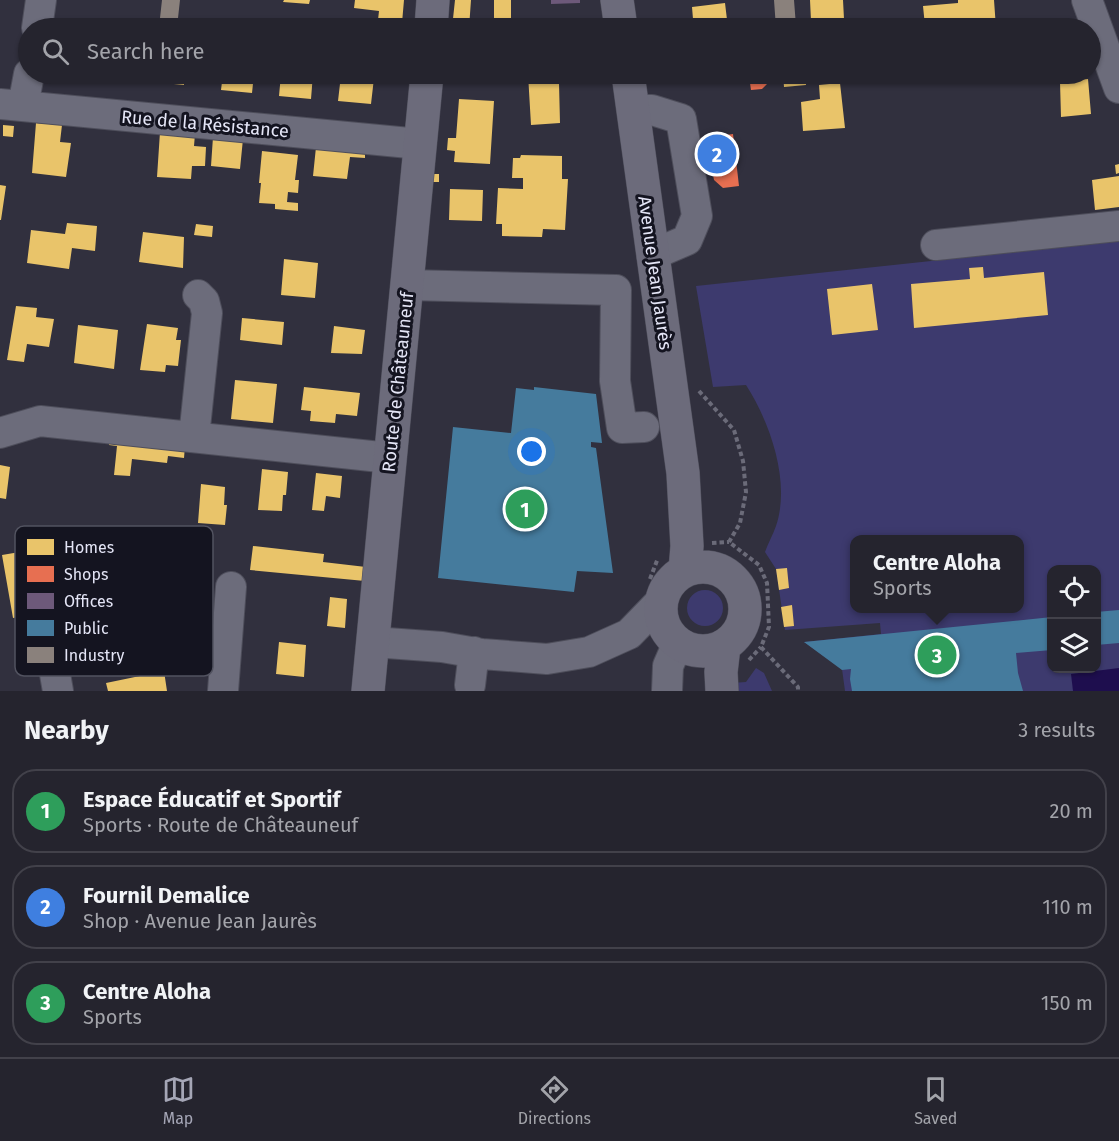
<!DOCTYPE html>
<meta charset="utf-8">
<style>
:root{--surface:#25242e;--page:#31303a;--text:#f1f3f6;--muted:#a3a4aa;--line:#42414a;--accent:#a5a6b6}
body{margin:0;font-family:"Fira Sans",sans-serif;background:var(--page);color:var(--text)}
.controls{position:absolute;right:18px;bottom:18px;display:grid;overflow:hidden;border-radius:12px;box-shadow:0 2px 4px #0004}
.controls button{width:54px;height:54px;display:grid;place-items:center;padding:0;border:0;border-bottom:2px solid var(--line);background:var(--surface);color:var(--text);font:30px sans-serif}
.you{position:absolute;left:532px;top:452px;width:21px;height:21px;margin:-15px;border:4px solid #fff;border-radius:50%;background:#1a73e8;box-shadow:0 0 0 9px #1a73e833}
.badge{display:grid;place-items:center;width:39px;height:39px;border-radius:50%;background:var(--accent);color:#fff;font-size:20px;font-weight:700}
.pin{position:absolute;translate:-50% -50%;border:3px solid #fff;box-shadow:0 2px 6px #0006}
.popup{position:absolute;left:850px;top:535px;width:174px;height:78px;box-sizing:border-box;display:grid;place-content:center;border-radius:12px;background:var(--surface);filter:drop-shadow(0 2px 4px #0005);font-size:20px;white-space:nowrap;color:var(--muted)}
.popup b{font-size:22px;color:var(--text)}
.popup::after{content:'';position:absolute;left:50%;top:100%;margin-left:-12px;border:12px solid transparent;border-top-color:var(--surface)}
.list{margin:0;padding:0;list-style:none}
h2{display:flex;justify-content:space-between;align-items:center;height:78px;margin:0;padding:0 24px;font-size:26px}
h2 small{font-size:20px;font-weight:400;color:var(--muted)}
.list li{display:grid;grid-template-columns:39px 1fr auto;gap:18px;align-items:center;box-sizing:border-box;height:84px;margin:0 12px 12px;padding:0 12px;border:2px solid var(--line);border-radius:24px}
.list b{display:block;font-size:22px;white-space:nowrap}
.list p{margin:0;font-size:20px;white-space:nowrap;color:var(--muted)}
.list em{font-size:20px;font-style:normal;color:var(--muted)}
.icon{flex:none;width:33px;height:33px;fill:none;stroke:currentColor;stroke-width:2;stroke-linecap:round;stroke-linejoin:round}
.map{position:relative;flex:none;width:1119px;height:691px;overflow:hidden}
.search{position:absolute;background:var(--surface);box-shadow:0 2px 4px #0004;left:18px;right:18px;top:18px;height:66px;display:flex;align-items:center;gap:15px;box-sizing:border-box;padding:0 21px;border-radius:33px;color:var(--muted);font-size:22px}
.sheet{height:366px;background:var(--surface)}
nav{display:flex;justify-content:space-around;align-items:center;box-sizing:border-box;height:84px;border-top:2px solid var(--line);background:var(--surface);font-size:16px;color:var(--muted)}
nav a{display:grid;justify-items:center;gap:3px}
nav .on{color:var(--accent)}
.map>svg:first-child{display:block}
.green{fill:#3d3a6e;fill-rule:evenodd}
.water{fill:#1e0e4e}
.homes{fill:#e9c46a}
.shops{fill:#e76f51}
.offices{fill:#6d597a}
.public{fill:#457b9d}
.industry{fill:#8a817c}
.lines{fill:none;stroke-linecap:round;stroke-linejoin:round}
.minor-casing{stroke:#4e4e5b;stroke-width:32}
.major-casing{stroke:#4e4e5b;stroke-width:34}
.path{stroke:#6b6b79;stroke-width:4;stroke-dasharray:4.5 3;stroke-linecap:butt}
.minor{stroke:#6c6c7b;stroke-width:30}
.major{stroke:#6c6b7b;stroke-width:33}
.labels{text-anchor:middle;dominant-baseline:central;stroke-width:6;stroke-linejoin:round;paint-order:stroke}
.street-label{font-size:18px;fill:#e4e5f6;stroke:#141420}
.key{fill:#141420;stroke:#525360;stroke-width:1.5}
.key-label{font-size:16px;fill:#e4e5f6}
</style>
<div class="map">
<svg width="1119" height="691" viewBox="0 0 1119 691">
<rect width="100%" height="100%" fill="#31303e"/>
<path class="green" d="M1119,241V691H845L842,669L804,642L881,634L880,623L785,630L776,569L765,552C768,543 773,535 776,526C791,482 770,422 746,385L713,387L696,286ZM854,540H1020V608H854ZM1052,570H1096V668H1052Z
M687 608a18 18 0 1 1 36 0a18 18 0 1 1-36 0Z
M756,668L764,673L772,691H732L731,683L746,682Z"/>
<path class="water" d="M1119,668V691H1073L1071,674Z"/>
<path class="homes" d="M284,0H310L309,4L283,2Z
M355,0H404L402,23L378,20L379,11L354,8Z
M455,0H471L469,28H452Z
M494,0H511V28H494Z
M810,0H843L844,19L811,21Z
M958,0H994L996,28H971L970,22L925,26L923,6L958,3Z
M725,3L728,28H700L699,19H693L692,7Z
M572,22V28H539V23Z
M80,74H195L194,81L184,80V85L143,81V78L121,76L120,80L80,76Z
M223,74H254L252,93L221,90Z
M281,74H313L311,99L279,96Z
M528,74H575V83H559L560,123L531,125Z
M783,74H805L806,85L784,87Z
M341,75L374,78L371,104L338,101Z
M1088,79L1091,114L1061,117L1060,82Z
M840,83L845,128L803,131L801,102L820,99L819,85Z
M459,99L494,101L490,164L454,162L455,151L447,150L448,138H456Z
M36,123L62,125L60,142L71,143L66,177L32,173Z
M3,125L14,126L13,137L3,136Z
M160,132L195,134L194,146L206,147L205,166H192L191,179L157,177Z
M213,137L243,139L240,169L211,166Z
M316,147L365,148V158L350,157L347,179L313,176Z
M262,151L298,155L295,180H299L298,193L288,192L287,202L298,203V211L275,209V204L259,203L261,183H259Z
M521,155L562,156V179H568L565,230L543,229L542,237L502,236V224H496L498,188L523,189V178H512L513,158H520Z
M1119,164V173L1116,174L1115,165Z
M433,174H439V182H432Z
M1119,176V207L1095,210L1092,180Z
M0,185L6,186L1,220H0Z
M450,189L483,190L482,221L449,220Z
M67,223L97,226L95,251L72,248L69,269L27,263L31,230L65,234Z
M196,224L213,226L212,237L194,235Z
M143,232L184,237L183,268L139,262Z
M284,259L318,263L315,298L281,295Z
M983,267L984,278L1044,272L1048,315L914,328L911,284L970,279L969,268Z
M872,284L878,330L832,335L827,289Z
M16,306L37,308L36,317L54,319L49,347L27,344L24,362L7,360Z
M242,318L284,322L282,345L240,340Z
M147,324L178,328L176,340H181L178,366L166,365L165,372L140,370Z
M78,325L118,330L114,369L74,363Z
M334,326L365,330L362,354L331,353Z
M235,380L277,384L273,423L231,419Z
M304,387L360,393L357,416L336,414L335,423L310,421L311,411L301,410Z
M110,439L185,446L184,458L168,456L167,463L132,459L130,476L114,475L117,446L109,445Z
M0,465L10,467L6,499L0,498Z
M262,469L288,472L286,495H283L282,511L258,510Z
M316,473L342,476L340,498L326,496L324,511L312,510Z
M201,484L225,487L224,505H227L225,525L198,523Z
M61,545L71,608L13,618L2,555Z
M253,546L324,554L323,562L366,567L365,581L250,570Z
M199,563L210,625L152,634L142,572Z
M787,568L789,588L779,590L776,569Z
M330,597L347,599L345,628L327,626Z
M792,605L794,626L784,627L781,607Z
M279,642L306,645L304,677L276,674Z
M164,671L167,691H108L106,683Z"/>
<path class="shops" d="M661,74H766L767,84L762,89L751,90L749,76L679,82L669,79Z
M733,134L739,186L723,188L714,180L712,170L703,171L699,139Z"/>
<path class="offices" d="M551,0H580V3L551,4Z"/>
<path class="public" d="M534,387L596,394L602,443L591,442V447L596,448L613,573L577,571L574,592L438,578L453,427L511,433L516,388L534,390Z
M1119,610V643L1096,645V612Z
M1052,617V650L1016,653L1018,673L1023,691H852L850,679L851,669L842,670L804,642Z"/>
<path class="industry" d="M162,0H180L177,27H159Z
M774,0H794L796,26L793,28H776Z"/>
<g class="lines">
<g class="minor-casing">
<path id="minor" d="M1087,0L1119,88
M37,28L41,0
M0,104L420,144
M23,106L29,74
M633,110H652L681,119L697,216L687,240L652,255
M936,245L1119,226
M407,285L616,290L615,381L622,428L644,427
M0,433L40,421L390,458
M194,437L207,313L204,301L198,295
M49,640L58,691
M373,642L442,647L482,654L547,659L589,652L629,634L662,600
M470,685L474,652
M223,691L231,587
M667,691L668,666L678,643"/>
</g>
<g class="major-casing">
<path id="major" d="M617,0L621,28
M431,28L433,0
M628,74L683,473L687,546L685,571
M661 609a42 42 0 1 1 84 0a42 42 0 1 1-84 0Z
M368,691L427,74
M722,691L721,672L724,646"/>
</g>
<path class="path" d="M699,391L734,430L743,461L746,492L740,523L729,542L759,565L767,583L769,627L761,647L798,687V691
M712,543L729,542
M650,579L658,558
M749,660L761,647"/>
<use href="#minor" class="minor"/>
<use href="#major" class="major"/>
</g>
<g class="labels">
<g class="street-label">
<text transform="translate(205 124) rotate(5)">Rue de la Résistance</text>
<text transform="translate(655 273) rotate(82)">Avenue Jean Jaurès</text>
<text transform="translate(398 382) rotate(-84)">Route de Châteauneuf</text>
</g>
</g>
<rect x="15" y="526" width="198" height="150" rx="9" class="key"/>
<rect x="27" y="539" width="27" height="16" fill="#e9c46a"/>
<rect x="27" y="566" width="27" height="16" fill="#e76f51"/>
<rect x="27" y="593" width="27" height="16" fill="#6d597a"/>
<rect x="27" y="620" width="27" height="16" fill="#457b9d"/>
<rect x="27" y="647" width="27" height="16" fill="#8a817c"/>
<g class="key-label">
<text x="64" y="553">Homes</text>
<text x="64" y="580">Shops</text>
<text x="64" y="607">Offices</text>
<text x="64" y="634">Public</text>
<text x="64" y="661">Industry</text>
</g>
</svg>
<div class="controls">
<button><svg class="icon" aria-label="locate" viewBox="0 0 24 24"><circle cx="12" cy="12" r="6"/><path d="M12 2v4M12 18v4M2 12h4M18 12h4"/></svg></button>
<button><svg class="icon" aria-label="layers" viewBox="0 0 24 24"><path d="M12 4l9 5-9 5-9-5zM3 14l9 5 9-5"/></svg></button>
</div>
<div class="you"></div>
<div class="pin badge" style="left:525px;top:509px;background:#2e9e5b">1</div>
<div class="pin badge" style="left:717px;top:154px;background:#3f7fe0">2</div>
<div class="pin badge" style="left:937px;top:655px;background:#2e9e5b">3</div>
<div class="popup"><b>Centre Aloha</b>Sports</div>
<div class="search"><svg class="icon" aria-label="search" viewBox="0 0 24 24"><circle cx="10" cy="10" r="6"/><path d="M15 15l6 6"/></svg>Search here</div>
</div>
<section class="sheet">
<h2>Nearby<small>3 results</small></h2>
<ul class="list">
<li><span class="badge" style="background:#2e9e5b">1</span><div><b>Espace Éducatif et Sportif</b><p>Sports · Route de Châteauneuf</p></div><em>20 m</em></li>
<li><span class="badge" style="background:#3f7fe0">2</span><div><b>Fournil Demalice</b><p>Shop · Avenue Jean Jaurès</p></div><em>110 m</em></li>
<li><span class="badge" style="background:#2e9e5b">3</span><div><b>Centre Aloha</b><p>Sports</p></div><em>150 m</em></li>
</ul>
</section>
<nav>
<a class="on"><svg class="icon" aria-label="map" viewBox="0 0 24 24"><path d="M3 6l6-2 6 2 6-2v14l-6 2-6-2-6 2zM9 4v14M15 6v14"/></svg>Map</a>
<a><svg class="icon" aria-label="directions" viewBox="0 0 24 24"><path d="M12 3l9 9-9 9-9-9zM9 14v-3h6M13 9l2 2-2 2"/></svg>Directions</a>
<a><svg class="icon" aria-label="saved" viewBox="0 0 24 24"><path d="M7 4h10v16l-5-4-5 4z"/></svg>Saved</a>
</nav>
